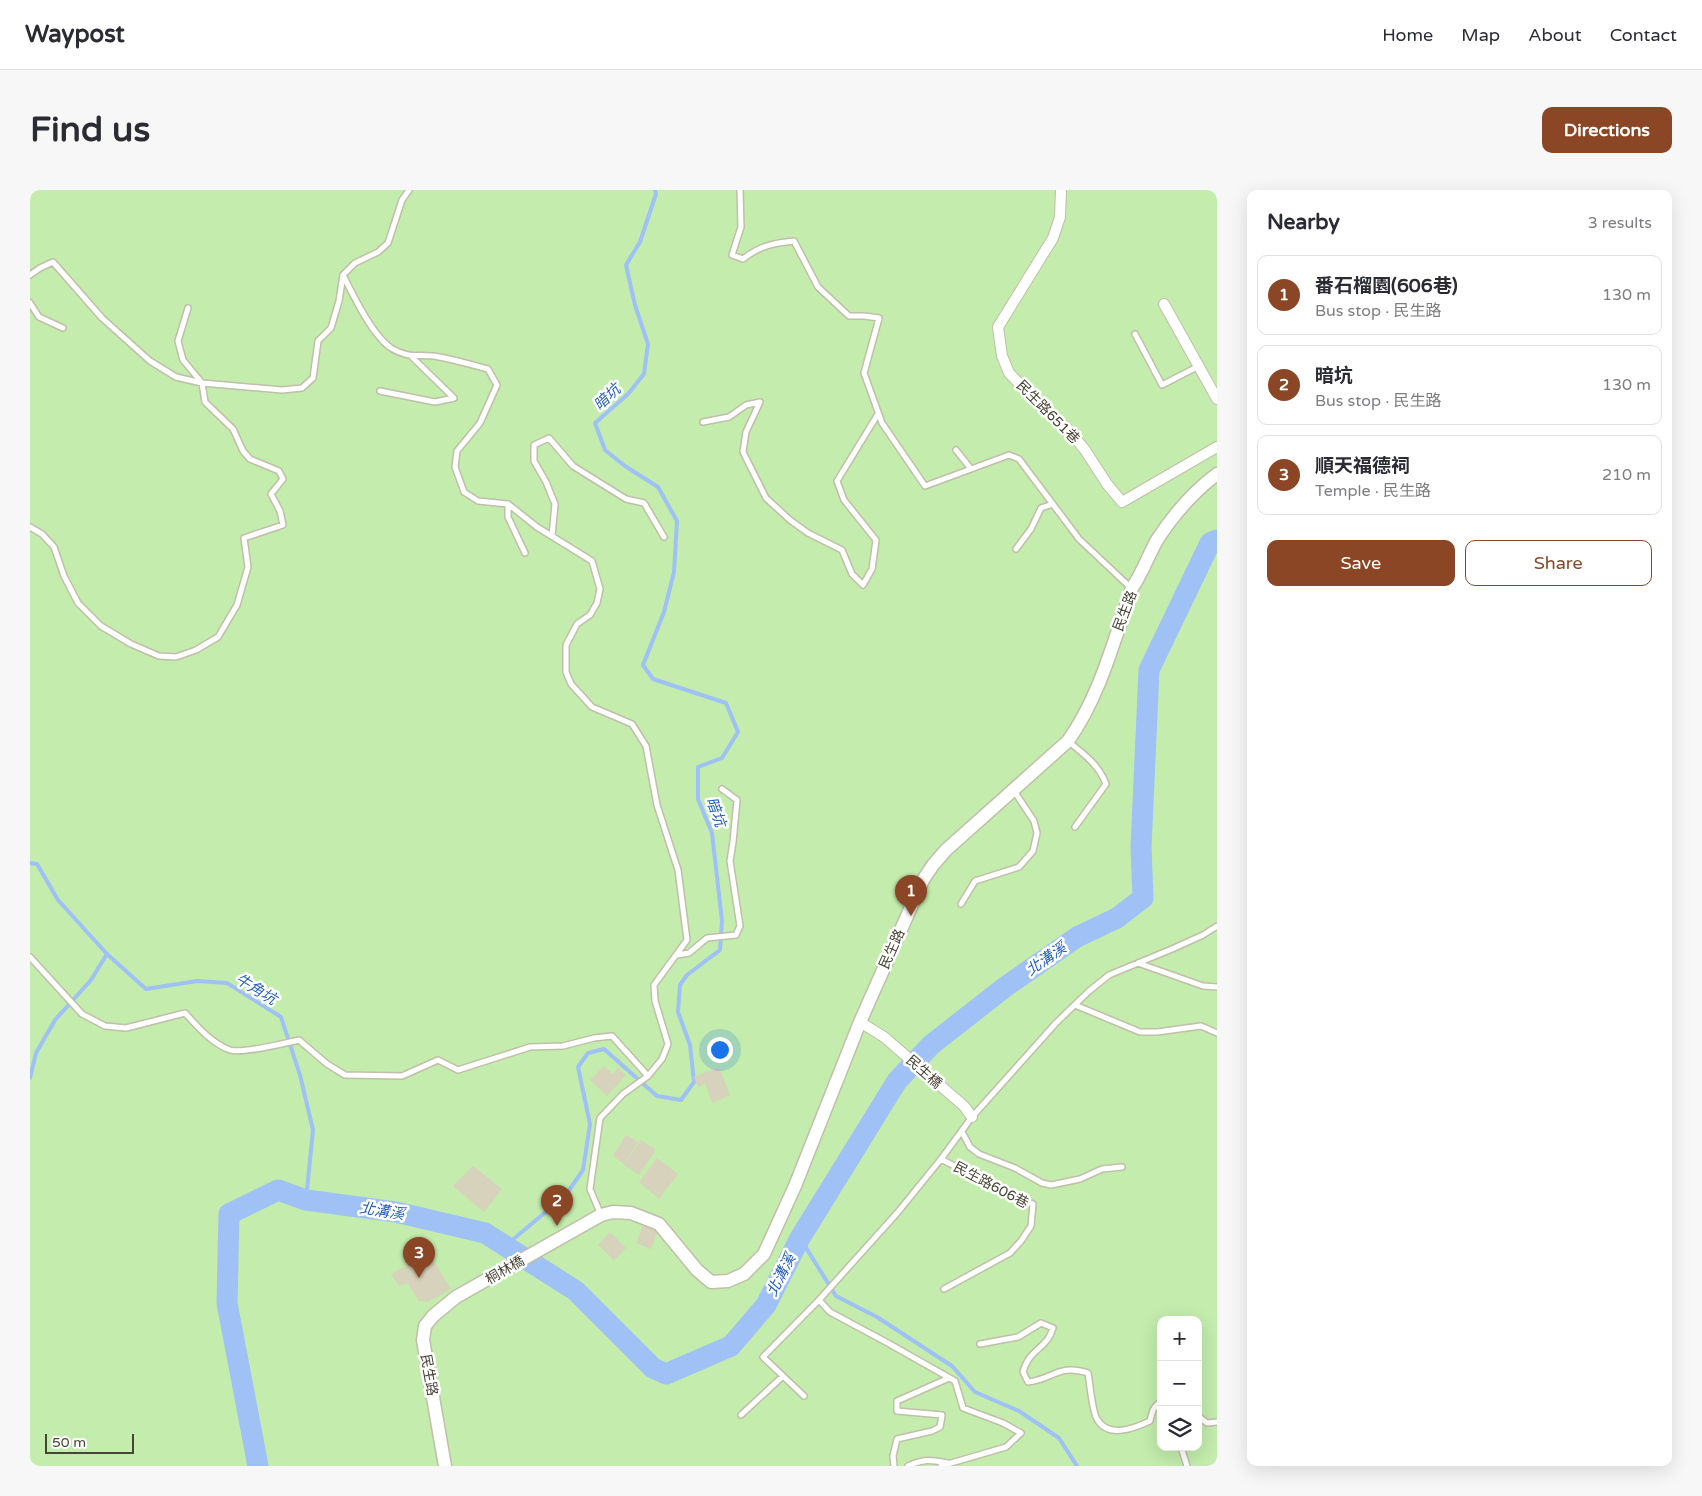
<!DOCTYPE html>
<meta charset="utf-8">
<style>
:root{--surface:#fff;--page:#f7f7f7;--text:#2b2b33;--muted:#7c7c81;--line:#e1e1e2;--accent:#8a4625}
body{margin:0;font-family:"Varela Round","Noto Sans TC",sans-serif;background:var(--page);color:var(--text)}
.controls{position:absolute;right:15px;bottom:15px;display:grid;overflow:hidden;border-radius:10px;box-shadow:0 5px 20px #0002}
.controls button{width:45px;height:45px;display:grid;place-items:center;padding:0;border:0;border-bottom:1px solid var(--line);background:var(--surface);color:var(--text);font:25px sans-serif}
.scale{position:absolute;left:15px;bottom:12px;width:89px;box-sizing:border-box;padding-left:5px;border:2px solid #494535;border-top:0;font-size:14px;line-height:18px;white-space:nowrap;color:#494535;-webkit-text-stroke:4px #fff;paint-order:stroke}
.you{position:absolute;left:689px;top:859px;width:18px;height:18px;margin:-12px;border:4px solid #fff;border-radius:50%;background:#1a73e8;box-shadow:0 0 0 8px #1a73e833}
.badge{display:grid;place-items:center;width:32px;height:32px;border-radius:50%;background:var(--accent);color:#fff;font-size:16px;font-weight:700}
.pin{position:absolute;translate:-50% -41px;filter:drop-shadow(0 1px 2px #0008)}
.pin::after{content:'';position:absolute;top:26px;width:18px;height:15px;background:inherit;clip-path:polygon(0 0,100% 0,50% 100%)}
.list{margin:0;padding:0;list-style:none}
h2{display:flex;justify-content:space-between;align-items:center;height:65px;margin:0;padding:0 20px;font-size:21px}
h2 small{font-size:16px;font-weight:400;color:var(--muted)}
.list li{display:grid;grid-template-columns:32px 1fr auto;gap:15px;align-items:center;box-sizing:border-box;height:80px;margin:0 10px 10px;padding:0 10px;border:1px solid var(--line);border-radius:10px}
.list b{display:block;font-size:19px;white-space:nowrap}
.list p{margin:0;font-size:16px;white-space:nowrap;color:var(--muted)}
.list em{font-size:16px;font-style:normal;color:var(--muted)}
.actions{display:flex;gap:10px;padding:15px 20px}
.actions a{flex:1;padding:11px 0;border:1px solid var(--accent);border-radius:10px;text-align:center;font-size:18px;color:var(--accent)}
.actions .main{background:var(--accent);color:#fff}
.icon{flex:none;width:28px;height:28px;fill:none;stroke:currentColor;stroke-width:2;stroke-linecap:round;stroke-linejoin:round}
.map{position:relative;flex:none;width:1187px;height:1276px;overflow:hidden;border-radius:10px}
header{display:flex;align-items:center;gap:30px;box-sizing:border-box;height:70px;padding:0 25px;background:var(--surface);border-bottom:1px solid var(--line)}
header strong{font-size:24px}
nav{display:flex;gap:28px;margin-inline-start:auto;font-size:18px}
.intro{display:flex;align-items:center;justify-content:space-between;box-sizing:border-box;height:120px;padding:0 30px}
h1{margin:0;font-size:35px}
.button{padding:12px 22px;border-radius:10px;background:var(--accent);color:#fff;font-size:18px;font-weight:700}
main{display:flex;gap:30px;padding:0 30px}
aside{flex:1;background:var(--surface);border-radius:10px;box-shadow:0 5px 20px #0002}
.map>svg:first-child{display:block}
.green{fill:#c3ecad;fill-rule:evenodd}
.lines{fill:none;stroke-linecap:round;stroke-linejoin:round}
.stream{stroke:#9fc1f6;stroke-width:4}
.river{stroke:#9fc1f6;stroke-width:21}
.building{fill:#d7d2bc}
.service-casing{stroke:#c1bea9;stroke-width:8}
.minor-casing{stroke:#c1bea9;stroke-width:12}
.tertiary-casing{stroke:#c1bea9;stroke-width:15}
.service{stroke:#fff;stroke-width:5}
.minor{stroke:#fff;stroke-width:10}
.tertiary{stroke:#fff;stroke-width:12}
.labels{text-anchor:middle;dominant-baseline:central;stroke-width:5;stroke-linejoin:round;paint-order:stroke}
.street-label{font-size:14px;fill:#494535;stroke:#fff}
.water-label{font-size:15px;font-style:italic;fill:#265fbd;stroke:#fff}
</style>
<header>
<strong>Waypost</strong>
<nav><a>Home</a><a>Map</a><a>About</a><a>Contact</a></nav>
</header>
<div class="intro"><h1>Find us</h1><a class="button">Directions</a></div>
<main>
<div class="map">
<svg width="1187" height="1276" viewBox="0 0 1187 1276">
<rect width="100%" height="100%" fill="#f5f3e7"/>
<path class="green" d="M0,0H1187V1276H0ZM1131,1130H1168V1257H1131Z"/>
<g class="lines">
<path class="stream" d="M0,673L7,674L28,710L77,764L116,799L167,791L197,793L251,827L270,885L283,940L276,1010
M0,888L6,863L25,830L61,790L77,764
M770,1048L806,1106L847,1127L922,1176L945,1202L989,1221L1029,1248L1047,1276
M475,1056L535,1006L553,980L560,934L548,877L558,863L574,859L627,906L651,910L664,892L660,855L648,822L650,795L657,785L690,760L692,731L682,643L668,609V577L692,568L708,542L696,513L623,489L613,475L634,422L644,382L647,331L628,297L595,276L575,260L565,233L598,204L614,184L618,154L605,115L596,75L610,52L626,4L625,0"/>
<path class="river" d="M228,1276L197,1113L199,1024L248,1000L276,1010L366,1022L455,1043L546,1101L623,1178L636,1184L701,1156L736,1115L770,1048L867,891L901,855L975,797L1047,747L1087,728L1113,708L1111,657L1119,480L1180,353L1187,350"/>
</g>
<path class="building" d="M574,876L583,884L588,878L596,885L584,899L572,888L583,899L577,906L560,890Z
M689,877L700,905L682,913L675,894L668,897L664,887Z
M596,945L608,952L594,974L583,966Z
M611,950L626,960L609,985L594,975Z
M627,968L648,984L629,1009L609,992Z
M443,976L472,999L454,1022L423,996Z
M613,1035L628,1040L621,1059L606,1053Z
M580,1042L596,1058L584,1070L568,1055Z
M382,1066L393,1075L402,1070L407,1076L421,1099L398,1112L389,1111L377,1093L369,1096L361,1084L376,1076Z"/>
<g class="lines">
<g class="service-casing">
<path id="service" d="M379,0L372,10L358,53L348,62L325,73L313,85C323,105 342,145 361,158C380,170 391,163 409,167C426,170 442,175 458,179L467,195L450,233L427,261L425,277L434,302L448,311L478,314L507,337L562,371L570,399L567,413L560,425L547,434L536,455V482L541,494L562,517L602,534L616,556L627,615L648,680L657,750L624,795L625,811L638,854L632,869L618,886L593,904L570,928L560,999L571,1025
M710,0L711,37L702,65L713,69C729,56 744,53 764,51L788,97L819,126H834L849,128L834,183L852,233L895,296L979,265L989,269L1049,349L1101,398
M0,85L10,78L23,72L72,128L120,171L146,187L172,193L252,200L272,198L283,188L288,151L301,138L309,111L313,85
M0,113L9,127L33,138
M1105,144L1132,195L1169,176
M350,201L405,212L424,208L382,167
M673,232L699,227L716,215L730,212L716,242L713,262L736,308L760,330L778,343L812,360L822,384L833,395L842,379L846,350L814,310L807,291L848,224
M926,260L941,279
M478,314V327L495,363
M0,337L12,344L24,357L34,386L48,413L71,436L101,454L129,466L146,467L166,460L188,447L207,415L218,377L214,348L253,335L250,321L241,304L253,289L249,281L220,269L213,261L203,239L175,212L172,193L153,170L148,151L158,118
M522,346L525,314L516,292L504,271V255L519,248L543,276L596,309L614,313L634,347
M986,359L1001,339L1011,318L1023,314
M1039,552C1054,564 1069,575 1076,594L1045,637
M931,714L945,691L989,677L1003,661L1007,643L1004,631L984,601
M647,765L659,763L677,748L706,745L710,736L700,671L703,652L707,610L692,599
M0,767L52,824L75,836L96,838L155,823C167,836 181,853 200,860C212,864 255,853 269,850L297,874L315,885L372,886L408,870L428,880L500,857L533,856L564,848L582,846L618,886
M1108,773L1173,796L1187,797
M1045,815L1110,842H1127L1171,836L1187,843
M932,942L940,957L949,964L985,978L1012,993L1021,995L1050,989L1072,979L1092,977
M914,1099L980,1063L991,1051L1001,1036L1003,1014L980,1005L911,969L942,927L1026,833L1058,802L1079,785L1142,759L1173,745L1187,736
M950,1154L988,1147L1011,1133L1023,1138C1022,1141 1020,1146 1018,1149C1007,1163 999,1162 993,1182L998,1192C1022,1190 1029,1173 1058,1183C1060,1194 1062,1221 1067,1229C1078,1249 1105,1238 1120,1231C1122,1223 1123,1216 1131,1212
M774,1206L733,1167L789,1110
M711,1225L753,1186
M1168,1226L1177,1233L1187,1232
M1151,1257L1157,1276
M864,1276L863,1266L867,1249L902,1241L910,1237L912,1225L867,1221V1211L919,1188
M878,1276C894,1268 902,1270 918,1273
M911,1276L976,1257L991,1243L973,1233L933,1218L925,1191L856,1152L800,1122L789,1110L868,1022L911,969"/>
</g>
<g class="minor-casing">
<path id="minor" d="M1031,0L1030,27L1023,48L968,137L972,166L979,183L1013,218L1037,238L1055,260L1077,294L1092,312L1187,257
M1134,114L1187,209
M830,832L854,847L934,916L942,927"/>
</g>
<g class="tertiary-casing">
<path id="tertiary" d="M415,1276L393,1150L395,1136L403,1126L426,1107L571,1025L583,1022L601,1023L629,1034L667,1080L681,1092L698,1091L714,1084L734,1064L765,996L830,832L893,690L903,675L916,660L1038,551C1070,506 1084,450 1102,398C1112,384 1118,366 1127,350C1142,327 1164,301 1187,284"/>
</g>
<use href="#service" class="service"/>
<use href="#minor" class="minor"/>
<use href="#tertiary" class="tertiary"/>
</g>
<g class="labels">
<g class="street-label">
<text transform="translate(1018 222) rotate(45)">民生路651巷</text>
<text transform="translate(1095 421) rotate(-69)">民生路</text>
<text transform="translate(862 759) rotate(-66)">民生路</text>
<text transform="translate(894 882) rotate(41)">民生橋</text>
<text transform="translate(961 995) rotate(28)">民生路606巷</text>
<text transform="translate(475 1080) rotate(-30)">桐林橋</text>
<text transform="translate(399 1185) rotate(80)">民生路</text>
</g>
<g class="water-label">
<text transform="translate(577 207) rotate(-43)">暗坑</text>
<text transform="translate(686 622) rotate(70)">暗坑</text>
<text transform="translate(1016 769) rotate(-35)">北溝溪</text>
<text transform="translate(226 799) rotate(31)">牛角坑</text>
<text transform="translate(352 1021) rotate(9)">北溝溪</text>
<text transform="translate(751 1085) rotate(-63)">北溝溪</text>
</g>
</g>
</svg>
<div class="controls">
<button>+</button>
<button>−</button>
<button><svg class="icon" aria-label="layers" viewBox="0 0 24 24"><path d="M12 4l9 5-9 5-9-5zM3 14l9 5 9-5"/></svg></button>
</div>
<div class="scale">50 m</div>
<div class="you"></div>
<div class="pin badge" style="left:881px;top:726px">1</div>
<div class="pin badge" style="left:527px;top:1036px">2</div>
<div class="pin badge" style="left:389px;top:1088px">3</div>
</div>
<aside>
<h2>Nearby<small>3 results</small></h2>
<ul class="list">
<li><span class="badge">1</span><div><b>番石榴園(606巷)</b><p>Bus stop · 民生路</p></div><em>130 m</em></li>
<li><span class="badge">2</span><div><b>暗坑</b><p>Bus stop · 民生路</p></div><em>130 m</em></li>
<li><span class="badge">3</span><div><b>順天福德祠</b><p>Temple · 民生路</p></div><em>210 m</em></li>
</ul>
<div class="actions"><a class="main">Save</a><a>Share</a></div>
</aside>
</main>
